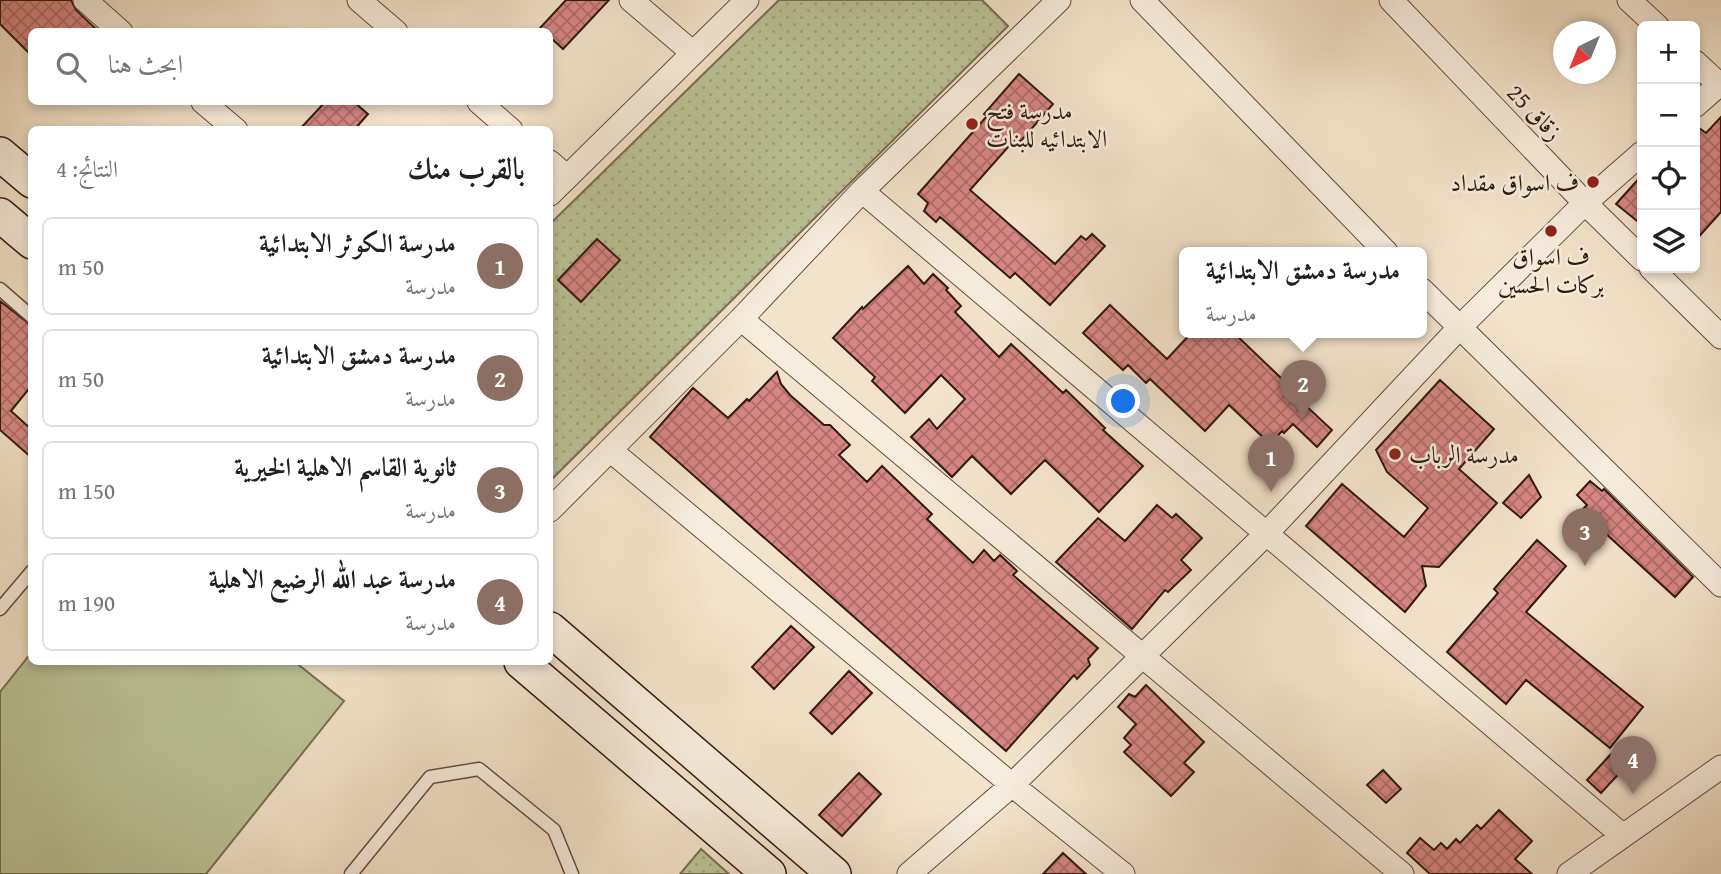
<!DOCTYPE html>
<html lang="ar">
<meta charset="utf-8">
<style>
:root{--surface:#fff;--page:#f2f2f2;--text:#202124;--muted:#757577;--line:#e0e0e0;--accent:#0f766e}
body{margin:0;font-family:"Gentium Book Plus",Amiri,serif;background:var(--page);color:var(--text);direction:rtl}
.controls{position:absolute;right:21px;top:21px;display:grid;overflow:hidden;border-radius:10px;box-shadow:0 4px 10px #0003}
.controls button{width:63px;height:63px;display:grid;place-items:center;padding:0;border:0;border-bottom:2px solid var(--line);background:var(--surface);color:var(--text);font:35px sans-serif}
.compass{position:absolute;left:1553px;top:21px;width:63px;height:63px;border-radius:50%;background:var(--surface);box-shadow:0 4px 10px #0003;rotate:223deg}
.you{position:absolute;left:1124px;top:402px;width:24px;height:24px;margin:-18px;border:5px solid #fff;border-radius:50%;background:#1a73e8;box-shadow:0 0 0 10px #1a73e833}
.badge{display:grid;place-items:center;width:46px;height:46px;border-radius:50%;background:var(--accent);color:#fff;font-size:23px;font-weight:700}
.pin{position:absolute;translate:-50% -58px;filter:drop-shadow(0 2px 4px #0008)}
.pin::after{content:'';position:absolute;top:37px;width:24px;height:21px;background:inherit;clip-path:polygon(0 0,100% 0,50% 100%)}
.popup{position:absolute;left:1179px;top:247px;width:248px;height:91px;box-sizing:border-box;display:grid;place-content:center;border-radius:10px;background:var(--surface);filter:drop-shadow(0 2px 5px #0005);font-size:23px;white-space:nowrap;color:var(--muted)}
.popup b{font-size:26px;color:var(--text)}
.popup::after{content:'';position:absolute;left:50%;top:100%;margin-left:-14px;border:14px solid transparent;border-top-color:var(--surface)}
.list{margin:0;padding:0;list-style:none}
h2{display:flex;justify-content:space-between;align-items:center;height:91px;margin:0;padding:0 28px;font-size:30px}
h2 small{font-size:23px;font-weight:400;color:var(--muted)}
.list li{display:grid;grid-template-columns:46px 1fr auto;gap:21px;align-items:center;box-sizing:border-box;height:98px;margin:0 14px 14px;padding:0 14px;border:2px solid var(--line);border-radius:10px}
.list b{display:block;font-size:26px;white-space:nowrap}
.list p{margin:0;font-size:23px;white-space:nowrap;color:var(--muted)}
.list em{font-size:23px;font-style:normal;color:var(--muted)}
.icon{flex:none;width:38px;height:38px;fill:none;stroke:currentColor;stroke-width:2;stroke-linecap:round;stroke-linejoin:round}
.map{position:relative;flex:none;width:1721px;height:874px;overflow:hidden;direction:ltr}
.search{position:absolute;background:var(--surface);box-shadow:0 4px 10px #0003;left:28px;top:28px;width:525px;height:77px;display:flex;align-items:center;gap:18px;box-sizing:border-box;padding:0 24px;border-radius:10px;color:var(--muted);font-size:26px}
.panel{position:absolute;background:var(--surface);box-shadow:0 4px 10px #0003;left:28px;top:126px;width:525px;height:539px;border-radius:10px;direction:rtl}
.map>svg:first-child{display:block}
.grass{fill:url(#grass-dots);stroke:#766e52;stroke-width:2}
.garden{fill:#bbc396;stroke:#766e52;stroke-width:2}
.building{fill:url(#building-cross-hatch);stroke:#321a0f;stroke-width:2}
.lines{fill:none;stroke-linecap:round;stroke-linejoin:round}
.lane-casing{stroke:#624c3e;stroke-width:15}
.street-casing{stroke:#624c3e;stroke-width:25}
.secondary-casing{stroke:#321a0f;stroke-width:36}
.lane{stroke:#f7eddd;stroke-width:12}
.street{stroke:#f7eddd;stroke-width:23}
.secondary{stroke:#f7eddd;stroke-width:33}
.poi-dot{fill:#8f2418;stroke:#f7eddd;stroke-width:2.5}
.labels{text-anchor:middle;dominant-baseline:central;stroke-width:5;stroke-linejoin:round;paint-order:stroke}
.poi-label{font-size:24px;fill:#321a0f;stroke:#f7eddd;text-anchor:start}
.street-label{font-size:24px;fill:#321a0f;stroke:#f7eddd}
</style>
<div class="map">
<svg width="1721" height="874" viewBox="0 0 1721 874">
<defs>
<pattern id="grass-dots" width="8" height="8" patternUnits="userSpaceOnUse" patternTransform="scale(1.75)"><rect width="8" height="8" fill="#bbc396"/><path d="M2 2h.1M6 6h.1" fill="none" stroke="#a1a780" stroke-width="1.8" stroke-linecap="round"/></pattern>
<pattern id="building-cross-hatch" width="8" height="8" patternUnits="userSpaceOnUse" patternTransform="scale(1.75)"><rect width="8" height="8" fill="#d68683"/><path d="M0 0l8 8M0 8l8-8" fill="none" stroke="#ae6d6a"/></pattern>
</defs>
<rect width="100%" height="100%" fill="#f3e3ca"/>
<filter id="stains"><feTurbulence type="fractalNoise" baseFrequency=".00286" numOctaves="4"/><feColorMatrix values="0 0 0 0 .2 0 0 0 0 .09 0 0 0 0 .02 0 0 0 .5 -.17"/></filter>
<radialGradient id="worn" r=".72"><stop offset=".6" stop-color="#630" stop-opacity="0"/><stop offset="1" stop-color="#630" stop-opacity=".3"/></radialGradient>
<path class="grass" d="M779,0H982L1008,26L550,481V224Z
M701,849L729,874H680Z"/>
<path class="garden" d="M31,653L32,662H295L344,701L206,874H0V692Z"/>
<path class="building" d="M0,0H71L76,10L99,32H32V56L0,24Z
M566,0H609L563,49L550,37V32H543L540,28Z
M1019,74L1053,104L1020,142L1016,138L970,190L1055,264L1081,236L1086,240L1092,234L1105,246L1050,305L1015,273L1010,278L940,217L936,222L924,211L928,203L918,194L987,116L984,114Z
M325,102H354L368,114L354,130H299Z
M1721,117V212L1695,241V125L1706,133Z
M1642,175V225L1616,204Z
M597,239L620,260L581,302L558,280Z
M908,266L924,284L933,274L948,288L946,290L961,306L955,312L999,357L1011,344L1063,393L1066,390L1105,428L1103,430L1143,466L1099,512L1045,460L1011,494L972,456L952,477L911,437L929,419L937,429L965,399L941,375L905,413L872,381L875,377L833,338L862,307L863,309Z
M0,301L32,326V385L11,411L32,430V458L0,430Z
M1110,305L1167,359L1192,332H1233L1282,379L1294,366L1317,388L1303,403L1332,430L1317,447L1293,424L1284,433L1282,431L1270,444L1229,405L1205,431L1150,379L1146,383L1128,365L1123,370L1083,333Z
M777,372L781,384L790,395L824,425H830L850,445L839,455L867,482L882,466L932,514L927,519L973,563L984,550L994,561L1000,555L1017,571L1013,575L1098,648L1088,659L1090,665L1077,679L1074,675L1006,751L650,437L693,388L728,418L747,399L749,401Z
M1440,380L1494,429L1459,469L1497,503L1439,567L1422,566L1426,586L1405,612L1306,526L1342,484L1404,537L1428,508L1387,472L1376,450Z
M1529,475L1541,497L1521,518L1503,503Z
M1590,481L1602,491L1604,489L1693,577L1675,597L1581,511L1587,505L1577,495Z
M1157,505L1172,518L1176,514L1202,538L1181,560L1191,570L1168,592L1165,590L1132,629L1056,562L1098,518L1125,541Z
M1537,540L1566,566L1526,612L1643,707L1610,748L1526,680L1506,704L1447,652L1498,593L1494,589Z
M791,626L814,647L774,689L752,667Z
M849,671L872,693L832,734L810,713Z
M1146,685L1204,742L1184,763L1194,772L1171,796L1124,752L1131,745L1124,738L1136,724L1118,707L1129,694L1135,697Z
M1611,754L1625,767L1601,793L1587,780Z
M1383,770L1401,789L1386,803L1367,785Z
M859,773L881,794L842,836L819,815Z
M1499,810L1532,841L1515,859L1532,874H1430L1407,853L1420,838L1434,850L1441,843L1447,849L1456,839L1460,843L1477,825L1481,829Z
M1063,853L1086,874H1043Z"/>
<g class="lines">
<g class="lane-casing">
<path id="lane" d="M0,289L32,317
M0,609L32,571
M351,874L430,777L479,769L554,830L572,874"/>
</g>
<g class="street-casing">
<path id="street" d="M85,0L121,32
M359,0L396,32
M631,0L693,53
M1142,0L1386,252
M1391,0L1585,203L1642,259
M1629,0L1657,26
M1695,62L1721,86
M203,102L236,130
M479,102L511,130
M1695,106L1721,83
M550,162L567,177
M862,191L1622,835
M550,194L747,0
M1651,268L1721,337
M1422,290L1721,585
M741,319L1402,874
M610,450L1012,785L1123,874
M550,510L741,319L862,191L1059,0
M909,874L1012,785L1266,534L1459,328L1585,203L1642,153
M1569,874L1721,767"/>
</g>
<g class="secondary-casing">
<path id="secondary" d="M0,154L32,181
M0,215L32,242
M550,629L834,874
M521,662L769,874"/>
</g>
<use href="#lane" class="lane"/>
<use href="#street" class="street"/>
<use href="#secondary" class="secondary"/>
</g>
<g class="poi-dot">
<circle cx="972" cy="124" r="7"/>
<circle cx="1593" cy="182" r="7"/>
<circle cx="1551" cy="231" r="7"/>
<circle cx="1395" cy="454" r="7"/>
</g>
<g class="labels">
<g class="poi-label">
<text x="986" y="110">مدرسة فتح<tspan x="986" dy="28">الابتدائيه للبنات</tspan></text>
<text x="1579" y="182" text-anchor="end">ف اسواق مقداد</text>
<text x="1551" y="256" text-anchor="middle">ف اسواق<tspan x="1551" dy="28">بركات الحسين</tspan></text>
<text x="1409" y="454">مدرسة الرباب</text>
</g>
<g class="street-label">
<text transform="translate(1535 112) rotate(46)">زقاق 25</text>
</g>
</g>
<rect width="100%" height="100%" filter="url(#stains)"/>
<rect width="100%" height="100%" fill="url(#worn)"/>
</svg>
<div class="controls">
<button>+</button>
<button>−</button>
<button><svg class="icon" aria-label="locate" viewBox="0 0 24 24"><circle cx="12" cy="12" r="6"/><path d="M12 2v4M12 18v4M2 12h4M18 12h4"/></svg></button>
<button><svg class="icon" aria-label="layers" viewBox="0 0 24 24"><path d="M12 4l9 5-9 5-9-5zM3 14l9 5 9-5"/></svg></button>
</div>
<svg class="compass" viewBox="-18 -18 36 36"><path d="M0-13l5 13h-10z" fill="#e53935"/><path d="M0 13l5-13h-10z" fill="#757577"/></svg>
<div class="you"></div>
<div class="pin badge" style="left:1271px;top:492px;background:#8d6e63">1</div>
<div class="pin badge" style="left:1303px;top:418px;background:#8d6e63">2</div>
<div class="popup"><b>مدرسة دمشق الابتدائية</b>مدرسة</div>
<div class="pin badge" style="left:1585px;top:566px;background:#8d6e63">3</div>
<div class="pin badge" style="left:1633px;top:794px;background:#8d6e63">4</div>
<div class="search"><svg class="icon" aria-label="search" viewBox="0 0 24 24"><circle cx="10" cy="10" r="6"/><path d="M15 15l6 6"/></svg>ابحث هنا</div>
<section class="panel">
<h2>بالقرب منك<small>النتائج: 4</small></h2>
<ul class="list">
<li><span class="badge" style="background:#8d6e63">1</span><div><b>مدرسة الكوثر الابتدائية</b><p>مدرسة</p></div><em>50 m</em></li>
<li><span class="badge" style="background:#8d6e63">2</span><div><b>مدرسة دمشق الابتدائية</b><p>مدرسة</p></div><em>50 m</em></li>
<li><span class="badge" style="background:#8d6e63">3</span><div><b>ثانوية القاسم الاهلية الخيرية</b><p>مدرسة</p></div><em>150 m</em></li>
<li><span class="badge" style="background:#8d6e63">4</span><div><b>مدرسة عبد الله الرضيع الاهلية</b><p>مدرسة</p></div><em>190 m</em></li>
</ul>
</section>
</div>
